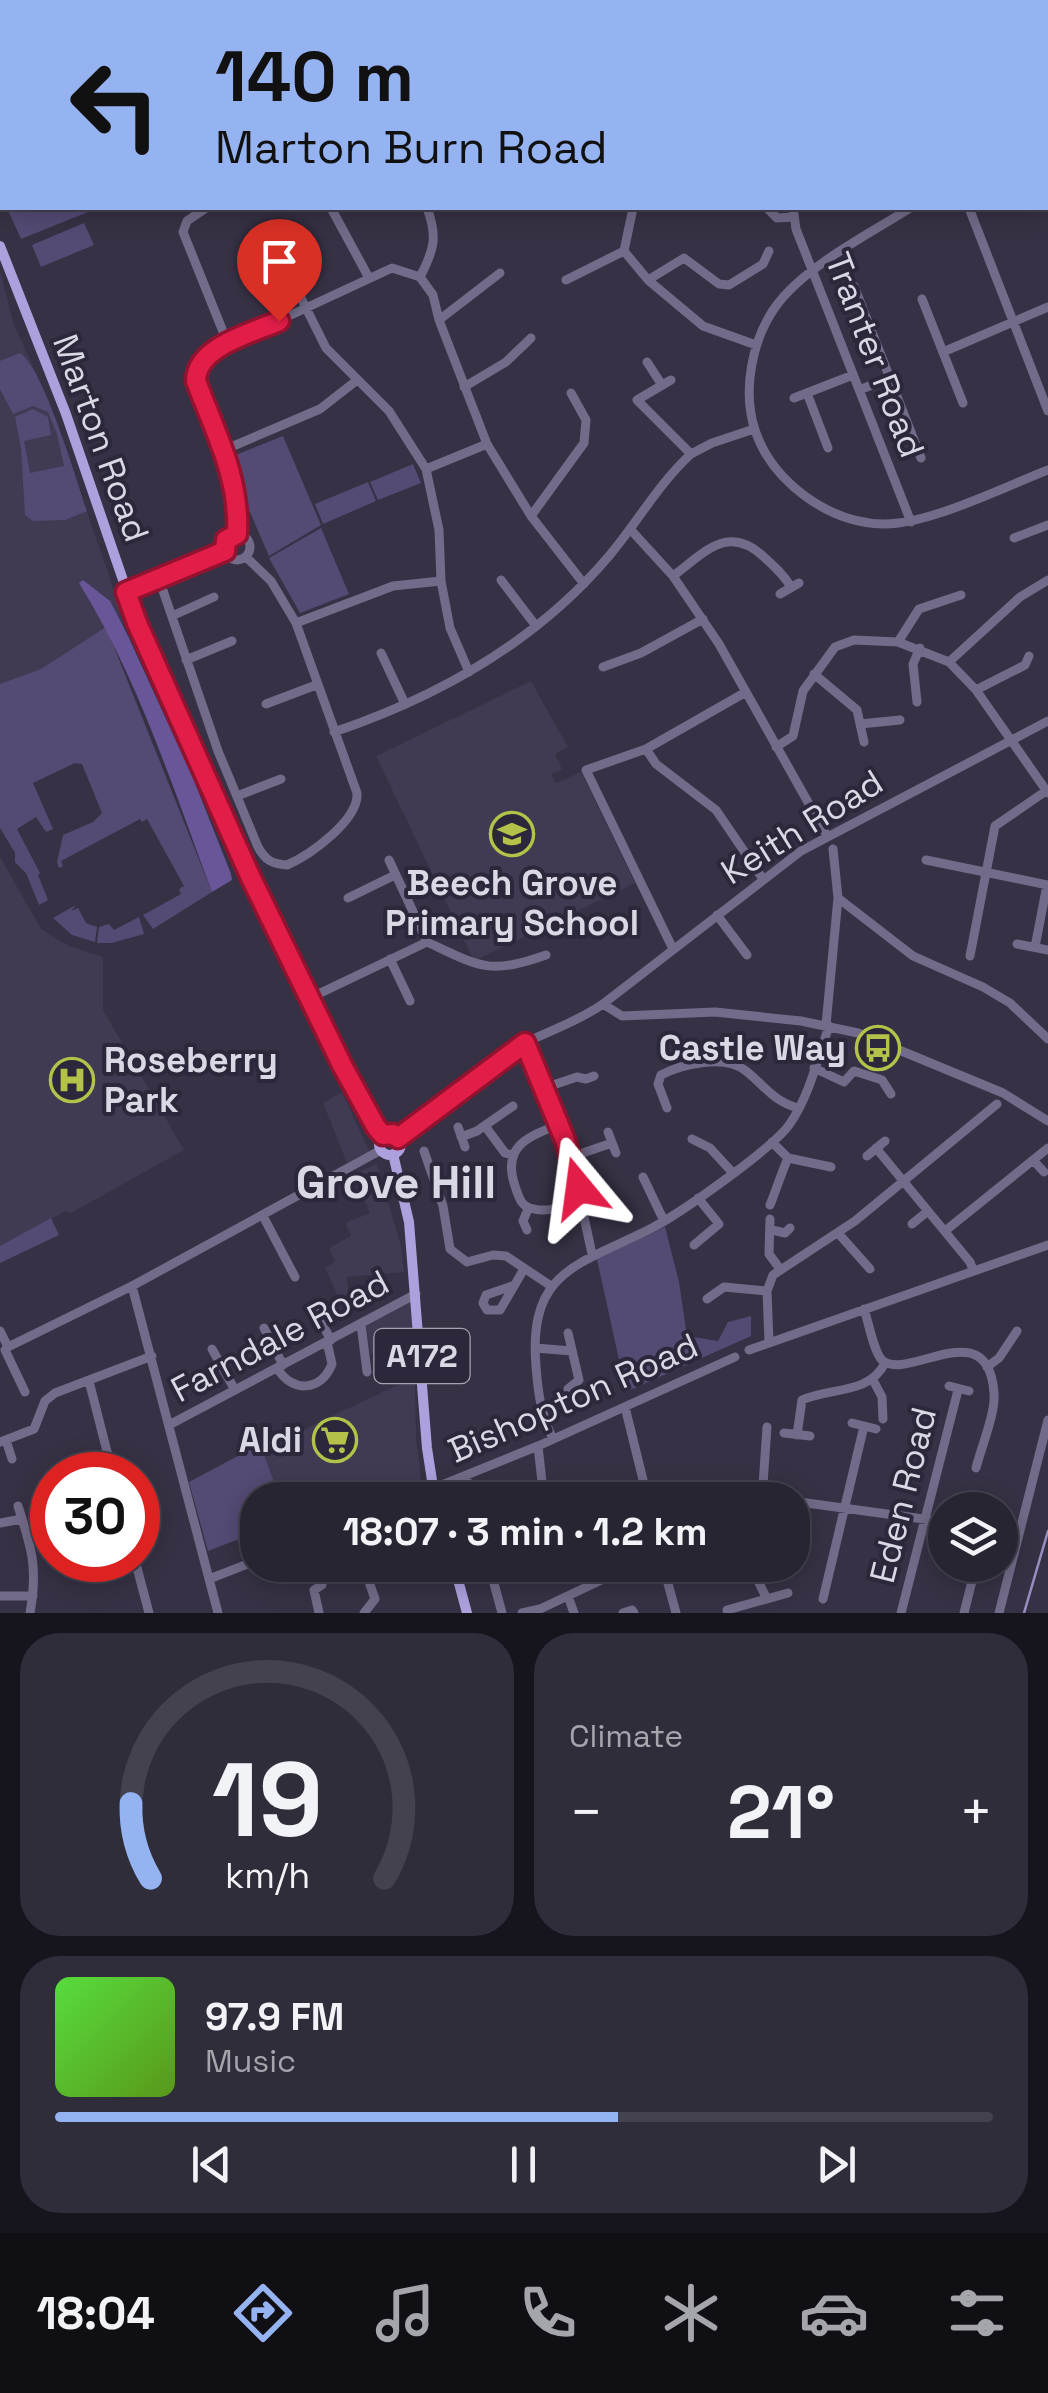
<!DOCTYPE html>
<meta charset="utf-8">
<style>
body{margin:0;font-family:"Space Grotesk",sans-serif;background:#302d3b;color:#f1f3f6;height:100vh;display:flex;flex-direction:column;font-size:38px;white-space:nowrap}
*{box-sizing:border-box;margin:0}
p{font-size:32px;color:#a5a5ac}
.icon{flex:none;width:55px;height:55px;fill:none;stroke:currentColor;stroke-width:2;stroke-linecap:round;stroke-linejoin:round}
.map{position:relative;height:1613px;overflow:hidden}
.side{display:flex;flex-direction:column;gap:20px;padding:20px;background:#16141c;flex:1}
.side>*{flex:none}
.guide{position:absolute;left:0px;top:0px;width:1050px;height:210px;box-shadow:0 5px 25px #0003,0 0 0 2px #44424e;background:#95b2f1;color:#111;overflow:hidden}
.buttons{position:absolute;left:928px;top:1492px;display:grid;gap:20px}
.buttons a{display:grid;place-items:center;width:90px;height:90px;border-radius:50%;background:#282533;box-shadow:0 5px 25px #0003,0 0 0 2px #44424e;font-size:50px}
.speed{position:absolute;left:30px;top:1452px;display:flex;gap:20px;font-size:50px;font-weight:700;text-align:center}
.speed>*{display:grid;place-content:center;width:130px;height:130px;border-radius:50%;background:#282533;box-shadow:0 5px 25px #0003,0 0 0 2px #44424e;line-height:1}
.speed .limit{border:15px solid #d22;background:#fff;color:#111}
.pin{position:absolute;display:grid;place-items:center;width:85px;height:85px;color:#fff;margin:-102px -42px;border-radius:50% 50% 50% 0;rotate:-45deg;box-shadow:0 0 10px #0007}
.pin .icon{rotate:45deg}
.me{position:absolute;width:110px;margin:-55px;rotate:344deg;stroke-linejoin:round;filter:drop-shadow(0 0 8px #0008)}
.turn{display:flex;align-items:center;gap:35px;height:210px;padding:0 50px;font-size:45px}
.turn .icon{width:130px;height:130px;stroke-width:2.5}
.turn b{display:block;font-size:70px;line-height:85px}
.big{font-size:75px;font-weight:700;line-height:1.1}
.side .widget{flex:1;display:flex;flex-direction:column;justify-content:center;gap:15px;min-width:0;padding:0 35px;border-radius:40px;background:#302d3b}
.side .dial{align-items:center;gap:0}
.dial svg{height:260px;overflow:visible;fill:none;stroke:#44424e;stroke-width:7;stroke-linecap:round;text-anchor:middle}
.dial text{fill:#f1f3f6;stroke:none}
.song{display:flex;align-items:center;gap:30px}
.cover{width:120px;height:120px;border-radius:15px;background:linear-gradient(135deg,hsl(110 70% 55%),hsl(90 70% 35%))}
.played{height:10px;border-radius:5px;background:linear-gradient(90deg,#95b2f1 60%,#44424e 60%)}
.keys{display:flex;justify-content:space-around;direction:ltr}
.heat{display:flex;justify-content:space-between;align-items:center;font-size:55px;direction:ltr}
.side .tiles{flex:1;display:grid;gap:20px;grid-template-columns:1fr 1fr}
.widget:last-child{grid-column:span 2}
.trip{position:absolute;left:240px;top:1482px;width:570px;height:100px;border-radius:40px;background:#282533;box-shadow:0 5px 25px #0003,0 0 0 2px #44424e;font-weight:700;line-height:100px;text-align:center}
.dock{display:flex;height:160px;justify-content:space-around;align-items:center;background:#100f14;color:#a5a5ac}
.dock .icon{width:70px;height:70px}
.dock .active{color:#95b2f1}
.dock b{font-size:45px;color:#f1f3f6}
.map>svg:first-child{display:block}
.built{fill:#403a53}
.green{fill:#554a74}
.forest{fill:#685698}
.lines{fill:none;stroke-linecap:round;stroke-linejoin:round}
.stream{stroke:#9a8cc0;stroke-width:2.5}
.minor{stroke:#726b89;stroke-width:9}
.major{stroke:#aea0dd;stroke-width:10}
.route-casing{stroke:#92132f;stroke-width:25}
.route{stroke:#e11d48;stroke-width:18}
.labels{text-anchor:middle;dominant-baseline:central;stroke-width:8;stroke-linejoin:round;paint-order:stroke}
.shield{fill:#2c273a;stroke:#a6a3b1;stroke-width:2.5}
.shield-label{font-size:32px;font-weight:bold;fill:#dad8e4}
.street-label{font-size:35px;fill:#dad8e4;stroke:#2c273a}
.poi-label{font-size:35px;font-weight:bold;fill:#dad8e4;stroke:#2c273a;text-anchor:end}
.district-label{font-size:45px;font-weight:bold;fill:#dad8e4;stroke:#2c273a}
</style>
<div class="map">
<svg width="1048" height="1613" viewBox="0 0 1048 1613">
<rect width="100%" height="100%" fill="#363144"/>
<path class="built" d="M0,271L13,322L49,402L111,581L125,630L0,704Z
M531,681L568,747L555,754L562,769L551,774L556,783L581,772L635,883L474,961L376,756Z
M0,857L41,929L69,946L103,957V1010L184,1150L71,1213L66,1211L0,1246Z
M342,1092L369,1151L347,1163L323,1103Z
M377,1164L401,1246L404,1272L347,1277L349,1298L341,1303L325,1268L335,1262L329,1248L351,1236L345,1223L370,1213L353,1174Z
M411,1302L413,1334L370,1354L366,1325Z
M415,1382L416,1438L422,1488L391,1500H281L262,1449L402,1383Z"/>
<path class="green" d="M372,0H683L373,2Z
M7,208H98L21,239Z
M84,223L94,245L41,267L32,245Z
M20,353C44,369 76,479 87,511L65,520L33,521L25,515L21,448L15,417L33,409L48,417L51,435L24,441L30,473L64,466L57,434L48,412L33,406L13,414L0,389V361Z
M283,436L321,525L269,556L249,510L233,456Z
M413,464L421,483L378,500L370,482Z
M368,482L376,501L323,524L315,504Z
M321,528L349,594L300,613L269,558Z
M106,627L212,892L153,929L143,915L181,894L179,889L184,886L147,819L142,822L140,819L61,861L63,866L59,868L57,862L63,835L93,822L102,813L82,764L75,763L33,783L53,829L46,832L36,817L17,829L40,873L38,875L48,900L39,905L26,873L15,862V853L0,828V684L41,669Z
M76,905L71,911L78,908L86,923L97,927L95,942L72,935L53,918Z
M139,917L144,934L112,943H97L99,927L109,924L114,930Z
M51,1218L59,1235L0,1263V1246Z
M665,1227L679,1282L687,1336L718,1341L728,1322L751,1316V1336L626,1392L597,1259Z
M260,1444L281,1500H258L257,1532L208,1551L189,1482Z"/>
<path class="forest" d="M83,580L110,601L128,636L193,778L231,874L232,880L212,892C173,788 138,678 79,583Z"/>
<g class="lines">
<path class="stream" d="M1024,1613L1048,1531"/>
<path class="minor" d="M931,0L932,2
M1004,0L1005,2
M24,2L26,0
M743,2L747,0
M993,2L998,0
M0,27L2,24
M1048,133V134
M206,208L187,221L183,232L228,344
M331,208L369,278
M767,208L777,218L793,217
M793,208L796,229L911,522
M910,208C868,235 805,266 776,306C752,339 742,391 755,430C772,482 829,523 883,524C928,525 1004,487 1048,470
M969,208L1048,411
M624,251L648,280L703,326L756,345
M624,251L633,208
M280,256L326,348L389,411L426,469L439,530L441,581L450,628L469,672
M420,277C434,250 438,237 427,208
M566,280L624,251
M648,280L684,258L719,284L729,285L763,264L769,251
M854,286L921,458
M922,299L963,403
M439,320L500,273
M943,352L1048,307
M647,362L662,385
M671,380L637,400L691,454
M464,387L506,362L531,338
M859,390L890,378
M807,393L828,448
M794,398L853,375
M224,450L320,409L356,381
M426,469L487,444
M531,516L584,443L586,420L571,393
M630,529L673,576L719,644L827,836
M237,534C241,479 215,432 196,381V371L209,353L392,268L420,277L433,295L439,320L487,444L531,516L584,584
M224 547a13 13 0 1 1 26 0a13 13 0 1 1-26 0Z
M1014,538L1048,525
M673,576C704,553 728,523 764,557C774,566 784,575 791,587
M159,579L218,751L258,847C265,860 272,864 287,865C310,855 359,820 357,793L296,623L271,581L246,557
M501,580L536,626
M126,591L225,551
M780,594L799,583
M172,616L214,597
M296,623L393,586L441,581
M898,642L919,609L961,595
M381,653L405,704
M186,660L232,641
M949,662L1020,597L1048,580
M603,667L641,653L703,619
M814,674L857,710L864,742
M976,690L1025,665L1029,656
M917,702L913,664L920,648
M266,704L316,685
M860,724L900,720
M334,732C438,697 537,641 609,556C637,523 659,483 691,454L712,443L754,429
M776,747L793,736L803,691L835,647L854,640L898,642L949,662L976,690L1048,793
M646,749L656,764L716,810L763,879
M237,796L281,779
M389,860L427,942
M926,860L1048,885
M348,898L395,875
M838,898L913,956L983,987L1010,1003L1048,1039
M717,915L747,955
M1017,944L1048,950
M1035,947L1047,885
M673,949L586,770L646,749L746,692
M970,956L995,826L1046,791
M390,959L410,1001
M310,998L427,942C480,967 489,975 546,955
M603,1004L622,1016L715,1012L801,1021L858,1033L1003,1093L1048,1121
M826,1025L838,898L833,849
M525,1043L571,1157L592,1254
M814,1068L844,1082L854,1071L882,1080L891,1094
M544,1088L577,1077L586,1079L594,1076
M667,1108L658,1084L661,1075C682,1064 725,1054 746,1071C765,1086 773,1101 798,1108
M559,1125C526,1136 502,1148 515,1186C519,1198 521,1207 534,1209C549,1213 567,1205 582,1202
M485,1126L505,1153L512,1155
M458,1127L465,1147
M608,1132L616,1153
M398,1137C437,1105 480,1066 525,1043C553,1029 575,1023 603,1004L801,851L1048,721
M461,1137L477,1131L513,1106
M692,1139L710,1148L732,1172
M876,1148L970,1262L973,1270
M424,1151L443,1206L450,1249L467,1262L493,1255L506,1256L551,1286
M867,1156L885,1141
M571,1157L612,1143
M788,1158L831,1167
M1033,1160L1044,1172
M643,1177L664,1221
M770,1205C775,1193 781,1174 788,1158L772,1142
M263,1216L295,1277
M770,1219L769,1254L780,1269
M912,1224L928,1211
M527,1230L523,1221L528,1209
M772,1230L785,1233L790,1228
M945,1231L1048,1148
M838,1233L870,1269
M694,1245L719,1224L698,1198
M132,1286L218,1613
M512,1286L486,1295L483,1303L487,1310H500L524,1269
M707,1299L724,1287L767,1291
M864,1309C868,1320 874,1353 882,1360C907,1383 988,1310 994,1393C996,1412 981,1448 976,1468
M315,1311L331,1340
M361,1324L367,1372
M264,1328L283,1365
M0,1331L8,1347
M568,1333L579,1380L568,1389
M769,1342L767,1291L773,1275L855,1221L997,1104
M535,1348L572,1351
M212,1349L235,1390
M749,1350L1048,1245
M987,1367L999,1358L1017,1331
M277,1368C292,1393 321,1392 332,1364L327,1342
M873,1380L882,1397L883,1419
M89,1381L113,1475
M949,1386L969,1391
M25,1392L5,1350L8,1347L132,1286L381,1150
M625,1407L648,1500
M852,1423L876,1429
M169,1425L416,1294
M784,1433L810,1436
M797,1435L802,1400C830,1387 869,1395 885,1363
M553,1439C541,1415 538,1393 536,1366C528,1270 579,1265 650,1229C678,1215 772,1149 789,1125C809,1097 818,1058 829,1026
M6,1440L12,1459
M0,1442L34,1429L45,1401L55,1393L152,1356
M538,1446L544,1500
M466,1476L472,1500
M432,1489L538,1446L735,1357
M762,1499L767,1427
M761,1500H783
M792,1501L945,1522
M18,1506C32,1549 38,1568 30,1613
M0,1523L22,1519
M1000,1529L1020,1531
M135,1560L149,1613
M363,1565L375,1599L364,1613
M489,1565L502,1613
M663,1565L676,1613
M750,1565L767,1599
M209,1579L258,1560
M0,1596H33
M568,1596L574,1613
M823,1599L864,1426
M727,1610L788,1593
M319,1613L314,1590L322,1585
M522,1613L540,1609L633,1565
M623,1613L632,1610L634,1613
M901,1613L958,1390
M964,1613L976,1565
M999,1613L1048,1420"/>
<path class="major" d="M0,246L66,414L146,647L251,878L343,1067L371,1120L383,1135
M379 1144a11 11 0 1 1 22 0a11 11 0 1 1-22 0Z
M393,1154L409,1222L427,1448L435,1500
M454,1565L467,1613"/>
</g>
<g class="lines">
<defs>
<path id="route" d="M279,321C253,333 196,346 196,381C215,432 240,478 237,534L226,540L225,551L126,592L137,623L251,878L343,1067L376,1127L383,1135L393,1134L398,1138L525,1043L565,1140L579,1188"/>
</defs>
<use href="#route" class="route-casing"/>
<use href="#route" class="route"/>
</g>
<defs>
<symbol id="school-ring" viewBox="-11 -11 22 22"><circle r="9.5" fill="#2c273a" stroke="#b5c249" stroke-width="1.5"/><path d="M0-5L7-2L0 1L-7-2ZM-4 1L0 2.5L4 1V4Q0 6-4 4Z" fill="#b5c249"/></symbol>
<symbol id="bus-ring" viewBox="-11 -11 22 22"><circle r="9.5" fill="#2c273a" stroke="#b5c249" stroke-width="1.5"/><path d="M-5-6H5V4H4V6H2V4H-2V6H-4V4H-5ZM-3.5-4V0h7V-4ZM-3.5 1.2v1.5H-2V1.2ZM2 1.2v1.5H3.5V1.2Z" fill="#b5c249"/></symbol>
<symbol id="hospital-ring" viewBox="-11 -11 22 22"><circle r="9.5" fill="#2c273a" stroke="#b5c249" stroke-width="1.5"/><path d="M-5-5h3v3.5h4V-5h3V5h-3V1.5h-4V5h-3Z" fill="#b5c249"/></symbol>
<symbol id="supermarket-ring" viewBox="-11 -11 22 22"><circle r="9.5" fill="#2c273a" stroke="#b5c249" stroke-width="1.5"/><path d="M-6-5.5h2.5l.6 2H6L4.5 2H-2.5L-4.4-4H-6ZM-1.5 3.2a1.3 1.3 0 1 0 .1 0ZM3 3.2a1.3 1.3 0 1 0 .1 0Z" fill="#b5c249"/></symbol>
</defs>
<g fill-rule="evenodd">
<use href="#school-ring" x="487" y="809" width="50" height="50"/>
<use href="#bus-ring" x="853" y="1023" width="50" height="50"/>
<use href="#hospital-ring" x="47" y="1055" width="50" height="50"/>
<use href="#supermarket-ring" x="310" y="1415" width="50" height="50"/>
</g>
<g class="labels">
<rect class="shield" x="374.5" y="1329" width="95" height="54" rx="8"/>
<g class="shield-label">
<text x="422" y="1356">A172</text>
</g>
<g class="street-label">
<text transform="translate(875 355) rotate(69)">Tranter Road</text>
<text transform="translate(101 438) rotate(70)">Marton Road</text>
<text transform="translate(802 827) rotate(-32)">Keith Road</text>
<text transform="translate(280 1336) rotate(-28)">Farndale Road</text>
<text transform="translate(573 1398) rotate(-24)">Bishopton Road</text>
<text transform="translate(903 1495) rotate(-76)">Eden Road</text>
</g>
<g class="poi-label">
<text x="512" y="883" text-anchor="middle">Beech Grove<tspan x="512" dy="40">Primary School</tspan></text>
<text x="846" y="1048">Castle Way</text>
<text x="104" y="1060" text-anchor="start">Roseberry<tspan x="104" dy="40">Park</tspan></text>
<text x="302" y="1440">Aldi</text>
</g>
<g class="district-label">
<text x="396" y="1182">Grove Hill</text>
</g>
</g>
</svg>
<div class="buttons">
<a><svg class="icon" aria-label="layers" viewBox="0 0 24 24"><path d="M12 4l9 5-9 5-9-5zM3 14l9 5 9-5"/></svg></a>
</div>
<div class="speed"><div class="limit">30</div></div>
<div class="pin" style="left:279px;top:321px;background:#d93025"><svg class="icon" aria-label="arrive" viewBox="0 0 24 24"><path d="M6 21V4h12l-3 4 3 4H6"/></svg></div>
<svg class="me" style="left:579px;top:1188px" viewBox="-20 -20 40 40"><path d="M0-17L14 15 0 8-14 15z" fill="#e11d48" stroke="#fff" stroke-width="4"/></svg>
<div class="trip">18:07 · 3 min · 1.2 km</div>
<div class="guide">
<div class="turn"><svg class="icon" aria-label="left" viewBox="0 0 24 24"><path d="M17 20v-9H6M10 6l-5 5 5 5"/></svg><div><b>140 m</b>Marton Burn Road</div></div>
</div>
</div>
<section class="side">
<div class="tiles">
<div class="widget dial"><svg viewBox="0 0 100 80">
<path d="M14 69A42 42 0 1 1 86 69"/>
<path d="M14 69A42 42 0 0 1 8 46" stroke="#95b2f1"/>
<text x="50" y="56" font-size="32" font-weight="700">19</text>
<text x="50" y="72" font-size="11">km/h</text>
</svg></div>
<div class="widget"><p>Climate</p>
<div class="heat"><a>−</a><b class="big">21°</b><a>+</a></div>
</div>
<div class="widget">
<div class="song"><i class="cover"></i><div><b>97.9 FM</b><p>Music</p></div></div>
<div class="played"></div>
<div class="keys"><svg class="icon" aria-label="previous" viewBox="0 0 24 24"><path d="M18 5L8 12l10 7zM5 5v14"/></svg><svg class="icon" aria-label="pause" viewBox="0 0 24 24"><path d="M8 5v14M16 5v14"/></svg><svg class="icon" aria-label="next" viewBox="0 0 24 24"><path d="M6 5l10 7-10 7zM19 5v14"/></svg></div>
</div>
</div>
</section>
<nav class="dock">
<b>18:04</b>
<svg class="icon active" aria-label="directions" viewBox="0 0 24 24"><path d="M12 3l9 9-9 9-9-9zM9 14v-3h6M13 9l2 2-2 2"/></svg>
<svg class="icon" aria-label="music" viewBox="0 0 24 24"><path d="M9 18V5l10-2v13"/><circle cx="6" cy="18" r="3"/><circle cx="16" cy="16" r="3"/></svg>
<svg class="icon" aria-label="phone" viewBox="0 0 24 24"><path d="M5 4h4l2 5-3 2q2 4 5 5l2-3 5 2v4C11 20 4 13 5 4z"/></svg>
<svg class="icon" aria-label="climate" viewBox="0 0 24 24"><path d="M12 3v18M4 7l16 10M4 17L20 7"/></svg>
<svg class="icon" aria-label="car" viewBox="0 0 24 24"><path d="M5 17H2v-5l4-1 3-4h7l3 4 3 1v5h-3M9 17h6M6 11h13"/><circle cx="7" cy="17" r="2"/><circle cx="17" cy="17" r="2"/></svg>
<svg class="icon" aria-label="filters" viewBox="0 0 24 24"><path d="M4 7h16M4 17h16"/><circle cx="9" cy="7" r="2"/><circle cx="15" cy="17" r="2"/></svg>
</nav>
